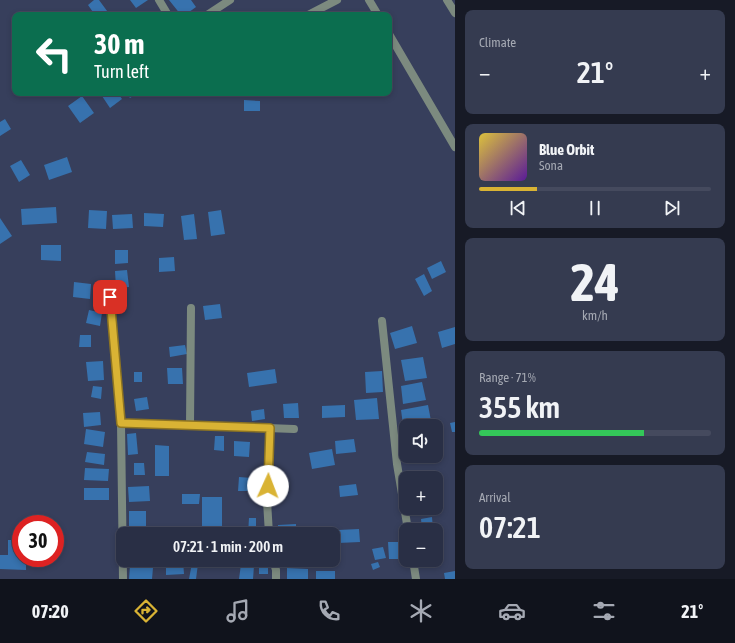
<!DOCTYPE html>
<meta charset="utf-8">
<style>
body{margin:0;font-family:"Asap Condensed",sans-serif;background:#353b50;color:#f1f3f6;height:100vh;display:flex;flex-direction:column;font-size:15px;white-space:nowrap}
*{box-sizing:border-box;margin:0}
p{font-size:13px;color:#a5a9b3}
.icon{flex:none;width:22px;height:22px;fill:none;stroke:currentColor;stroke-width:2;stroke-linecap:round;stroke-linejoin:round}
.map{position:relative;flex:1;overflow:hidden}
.sheet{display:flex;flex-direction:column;gap:10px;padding:10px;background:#171a26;width:280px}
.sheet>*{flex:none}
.hud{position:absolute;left:12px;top:12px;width:380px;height:84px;border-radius:8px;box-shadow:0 2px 6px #0003,0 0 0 1px #454a5e;background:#0b6e4f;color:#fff;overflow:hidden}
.buttons{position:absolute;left:399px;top:419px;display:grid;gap:8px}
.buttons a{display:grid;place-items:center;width:44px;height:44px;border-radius:8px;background:#292f45;box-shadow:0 2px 6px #0003,0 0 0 1px #454a5e;font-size:20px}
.speed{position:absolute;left:12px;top:515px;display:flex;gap:8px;font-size:20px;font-weight:700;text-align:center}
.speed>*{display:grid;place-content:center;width:52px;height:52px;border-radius:50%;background:#292f45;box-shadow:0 2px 6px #0003,0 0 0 1px #454a5e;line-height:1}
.speed .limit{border:6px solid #d22;background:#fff;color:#111}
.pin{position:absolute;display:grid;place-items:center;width:34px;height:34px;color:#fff;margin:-17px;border-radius:8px;box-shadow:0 2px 6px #0006}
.me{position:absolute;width:44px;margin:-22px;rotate:2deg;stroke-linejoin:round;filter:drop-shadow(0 0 3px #0008)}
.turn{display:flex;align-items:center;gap:14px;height:84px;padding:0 16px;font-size:18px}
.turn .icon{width:52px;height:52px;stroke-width:2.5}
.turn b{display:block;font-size:28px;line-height:34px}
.big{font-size:30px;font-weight:600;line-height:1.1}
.sheet .card{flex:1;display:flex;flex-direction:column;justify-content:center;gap:6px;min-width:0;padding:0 14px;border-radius:8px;background:#353b50}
.sheet .dial{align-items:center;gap:0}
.dial b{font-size:52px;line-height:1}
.song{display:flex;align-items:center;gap:12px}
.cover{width:48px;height:48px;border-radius:6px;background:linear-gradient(135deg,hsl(50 70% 55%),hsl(270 70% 35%))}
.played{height:4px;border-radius:2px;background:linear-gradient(90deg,#d9b334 25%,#454a5e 25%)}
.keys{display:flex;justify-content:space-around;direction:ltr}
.heat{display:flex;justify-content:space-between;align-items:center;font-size:22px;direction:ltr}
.charge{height:6px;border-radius:3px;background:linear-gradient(90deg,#34c759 71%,#454a5e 0)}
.trip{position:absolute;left:116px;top:527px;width:224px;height:40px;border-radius:8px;background:#292f45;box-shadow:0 2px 6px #0003,0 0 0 1px #454a5e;font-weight:600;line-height:40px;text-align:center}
.menu{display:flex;height:64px;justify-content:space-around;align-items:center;background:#10131c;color:#a5a9b3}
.menu .icon{width:28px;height:28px}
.menu .current{color:#d9b334}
.menu b{font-size:18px;color:#f1f3f6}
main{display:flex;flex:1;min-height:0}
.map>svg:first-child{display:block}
.building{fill:#3772ae}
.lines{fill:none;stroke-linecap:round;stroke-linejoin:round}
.street{stroke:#7c8a7f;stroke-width:8}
.route-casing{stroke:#8d7422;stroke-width:10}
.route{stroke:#d9b334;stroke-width:7}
</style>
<main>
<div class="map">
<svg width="455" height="579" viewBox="0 0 455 579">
<rect width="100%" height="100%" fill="#373f5c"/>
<path class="building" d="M94,0H99L110,15H95L88,5Z
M130,0H148L136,8Z
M169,0H191L196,7L185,15H181Z
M100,93H118L122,99L110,108Z
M126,93H138L130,98Z
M82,96L94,113L80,123L68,106Z
M244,100L260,101V111H244Z
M5,119L11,129L0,136V122Z
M67,157L72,172L49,180L44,165Z
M21,160L30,175L19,182L10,166Z
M56,207L57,223L22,225L21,209Z
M89,210L107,211L106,229L88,228Z
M221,210L225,234L211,236L208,212Z
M144,213L164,214L163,227L144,226Z
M132,214L133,228L113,229L112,215Z
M194,214L197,239L184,240L181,216Z
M0,218L12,236L0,244Z
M41,245H61V261L41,260Z
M115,250H128V263L115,264Z
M174,257L175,271L159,272V258Z
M441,261L446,272L432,279L427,268Z
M127,270L129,287L116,288L115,271Z
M424,274L432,291L424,296L415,279Z
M74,282L91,284L90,299L73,297Z
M220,304L222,318L205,320L203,306Z
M89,310L102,313L100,326L86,323Z
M412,326L417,343L395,349L390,333Z
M455,327V344L442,348L438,332Z
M80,335H91V347H79Z
M185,345L187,354L170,357L169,347Z
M423,357L427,378L405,381L401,360Z
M103,361L104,380L88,381L86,362Z
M167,368H182L183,384H168Z
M275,369L277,383L249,387L247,373Z
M382,371L383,392L366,393L365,372Z
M134,372H142V382H134Z
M422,382L426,400L403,404L401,386Z
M93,386L102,387L101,399L91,397Z
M147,397L149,409L136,411L134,399Z
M377,398L379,419L356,420L354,400Z
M298,403L299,418H284L283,404Z
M345,405V417L322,418V406Z
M428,405L432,426H406V432H404L401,410Z
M264,409L265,419L252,421L251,411Z
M100,412L101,425L84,427L83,413Z
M455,422V432H452L450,423Z
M86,429L105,432L103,447L84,444Z
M136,433L138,454L128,455L127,434Z
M215,436H224V451L214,450Z
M354,439L356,452L336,454L335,441Z
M234,441L250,442L249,457L234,456Z
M155,445L169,446V476H155Z
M332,449L335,465L312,469L309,453Z
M87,452L105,454L104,465L85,462Z
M407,456H426V457L407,460Z
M134,463H144L145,475H134Z
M85,468L109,469L108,481L84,480Z
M239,477L252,478V491H238Z
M356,484L358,495L340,497L339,486Z
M149,486L150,501L129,502L128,487Z
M84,488H109V500H84Z
M182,494H200L199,504H182Z
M202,497H222V534H202Z
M129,511H146V526L129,527Z
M432,517L433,530H422L421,519Z
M249,518H256V534H248Z
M296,524V534H278V525Z
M326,528L327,534H312V530Z
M359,529L360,542L338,543V530Z
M8,540H21V558H26V570L0,569V555H8Z
M388,542H399L400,559H389Z
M383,547L386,558L375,560L372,549Z
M166,560H183L184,574L166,575Z
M378,562L380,567L373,570L371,564Z
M192,563L198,564L196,579H189Z
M241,564L254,566L253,579H239Z
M130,565L153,568L152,579H129Z
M259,567H268V574H259Z
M287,568L308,569V579H287Z
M316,571H335V579H316Z
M455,571V579H445L444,573Z"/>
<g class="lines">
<path class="street" d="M159,0L168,15
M369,0L378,15
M447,0L455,13
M207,15L230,0
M308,15L337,0
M389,34L455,147
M110,297L121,423L123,579
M382,321L397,464L408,530
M121,423L294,429
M190,425L191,308
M269,534L267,501L270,428
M273,560L276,570V579
M413,560L416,579"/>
</g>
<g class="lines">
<defs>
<path id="route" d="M110,297L121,423L270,428L268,486"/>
</defs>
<use href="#route" class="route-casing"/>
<use href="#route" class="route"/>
</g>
</svg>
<div class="buttons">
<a><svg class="icon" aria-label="sound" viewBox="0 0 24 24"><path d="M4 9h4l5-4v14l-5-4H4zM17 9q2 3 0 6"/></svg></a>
<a>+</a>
<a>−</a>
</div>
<div class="speed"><div class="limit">30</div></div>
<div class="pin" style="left:110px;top:297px;background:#d93025"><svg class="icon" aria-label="arrive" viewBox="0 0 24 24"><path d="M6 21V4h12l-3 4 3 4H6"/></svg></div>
<svg class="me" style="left:268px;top:486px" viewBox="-20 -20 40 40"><circle r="19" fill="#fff"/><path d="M0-13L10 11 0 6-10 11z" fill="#d9b334"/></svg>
<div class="trip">07:21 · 1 min · 200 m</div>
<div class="hud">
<div class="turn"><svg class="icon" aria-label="left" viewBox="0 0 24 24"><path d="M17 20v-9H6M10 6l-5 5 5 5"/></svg><div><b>30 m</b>Turn left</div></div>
</div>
</div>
<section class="sheet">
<div class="card"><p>Climate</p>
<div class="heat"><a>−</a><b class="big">21°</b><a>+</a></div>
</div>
<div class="card">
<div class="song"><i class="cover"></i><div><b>Blue Orbit</b><p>Sona</p></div></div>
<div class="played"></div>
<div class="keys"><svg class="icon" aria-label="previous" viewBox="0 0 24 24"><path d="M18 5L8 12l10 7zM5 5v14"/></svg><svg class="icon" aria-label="pause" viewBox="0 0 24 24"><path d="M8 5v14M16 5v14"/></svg><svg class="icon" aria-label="next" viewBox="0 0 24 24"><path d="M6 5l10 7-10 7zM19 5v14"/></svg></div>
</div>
<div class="card dial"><b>24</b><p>km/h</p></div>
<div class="card"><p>Range · 71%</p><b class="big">355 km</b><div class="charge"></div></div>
<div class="card"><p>Arrival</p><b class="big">07:21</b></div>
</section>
</main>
<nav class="menu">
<b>07:20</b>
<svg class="icon current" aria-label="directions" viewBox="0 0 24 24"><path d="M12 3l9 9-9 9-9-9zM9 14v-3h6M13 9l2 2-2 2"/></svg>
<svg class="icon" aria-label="music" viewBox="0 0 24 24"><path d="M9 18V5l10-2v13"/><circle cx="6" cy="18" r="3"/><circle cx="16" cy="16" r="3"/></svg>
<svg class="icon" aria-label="phone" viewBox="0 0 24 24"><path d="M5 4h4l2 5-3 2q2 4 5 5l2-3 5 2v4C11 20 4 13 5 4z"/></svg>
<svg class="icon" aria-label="climate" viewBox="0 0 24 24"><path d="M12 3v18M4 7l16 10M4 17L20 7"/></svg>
<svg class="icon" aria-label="car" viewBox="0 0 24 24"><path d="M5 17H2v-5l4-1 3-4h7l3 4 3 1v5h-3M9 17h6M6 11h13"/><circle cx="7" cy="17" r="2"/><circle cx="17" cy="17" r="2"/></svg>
<svg class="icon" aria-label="filters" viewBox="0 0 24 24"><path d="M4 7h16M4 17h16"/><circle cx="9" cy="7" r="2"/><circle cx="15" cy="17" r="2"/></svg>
<b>21°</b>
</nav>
